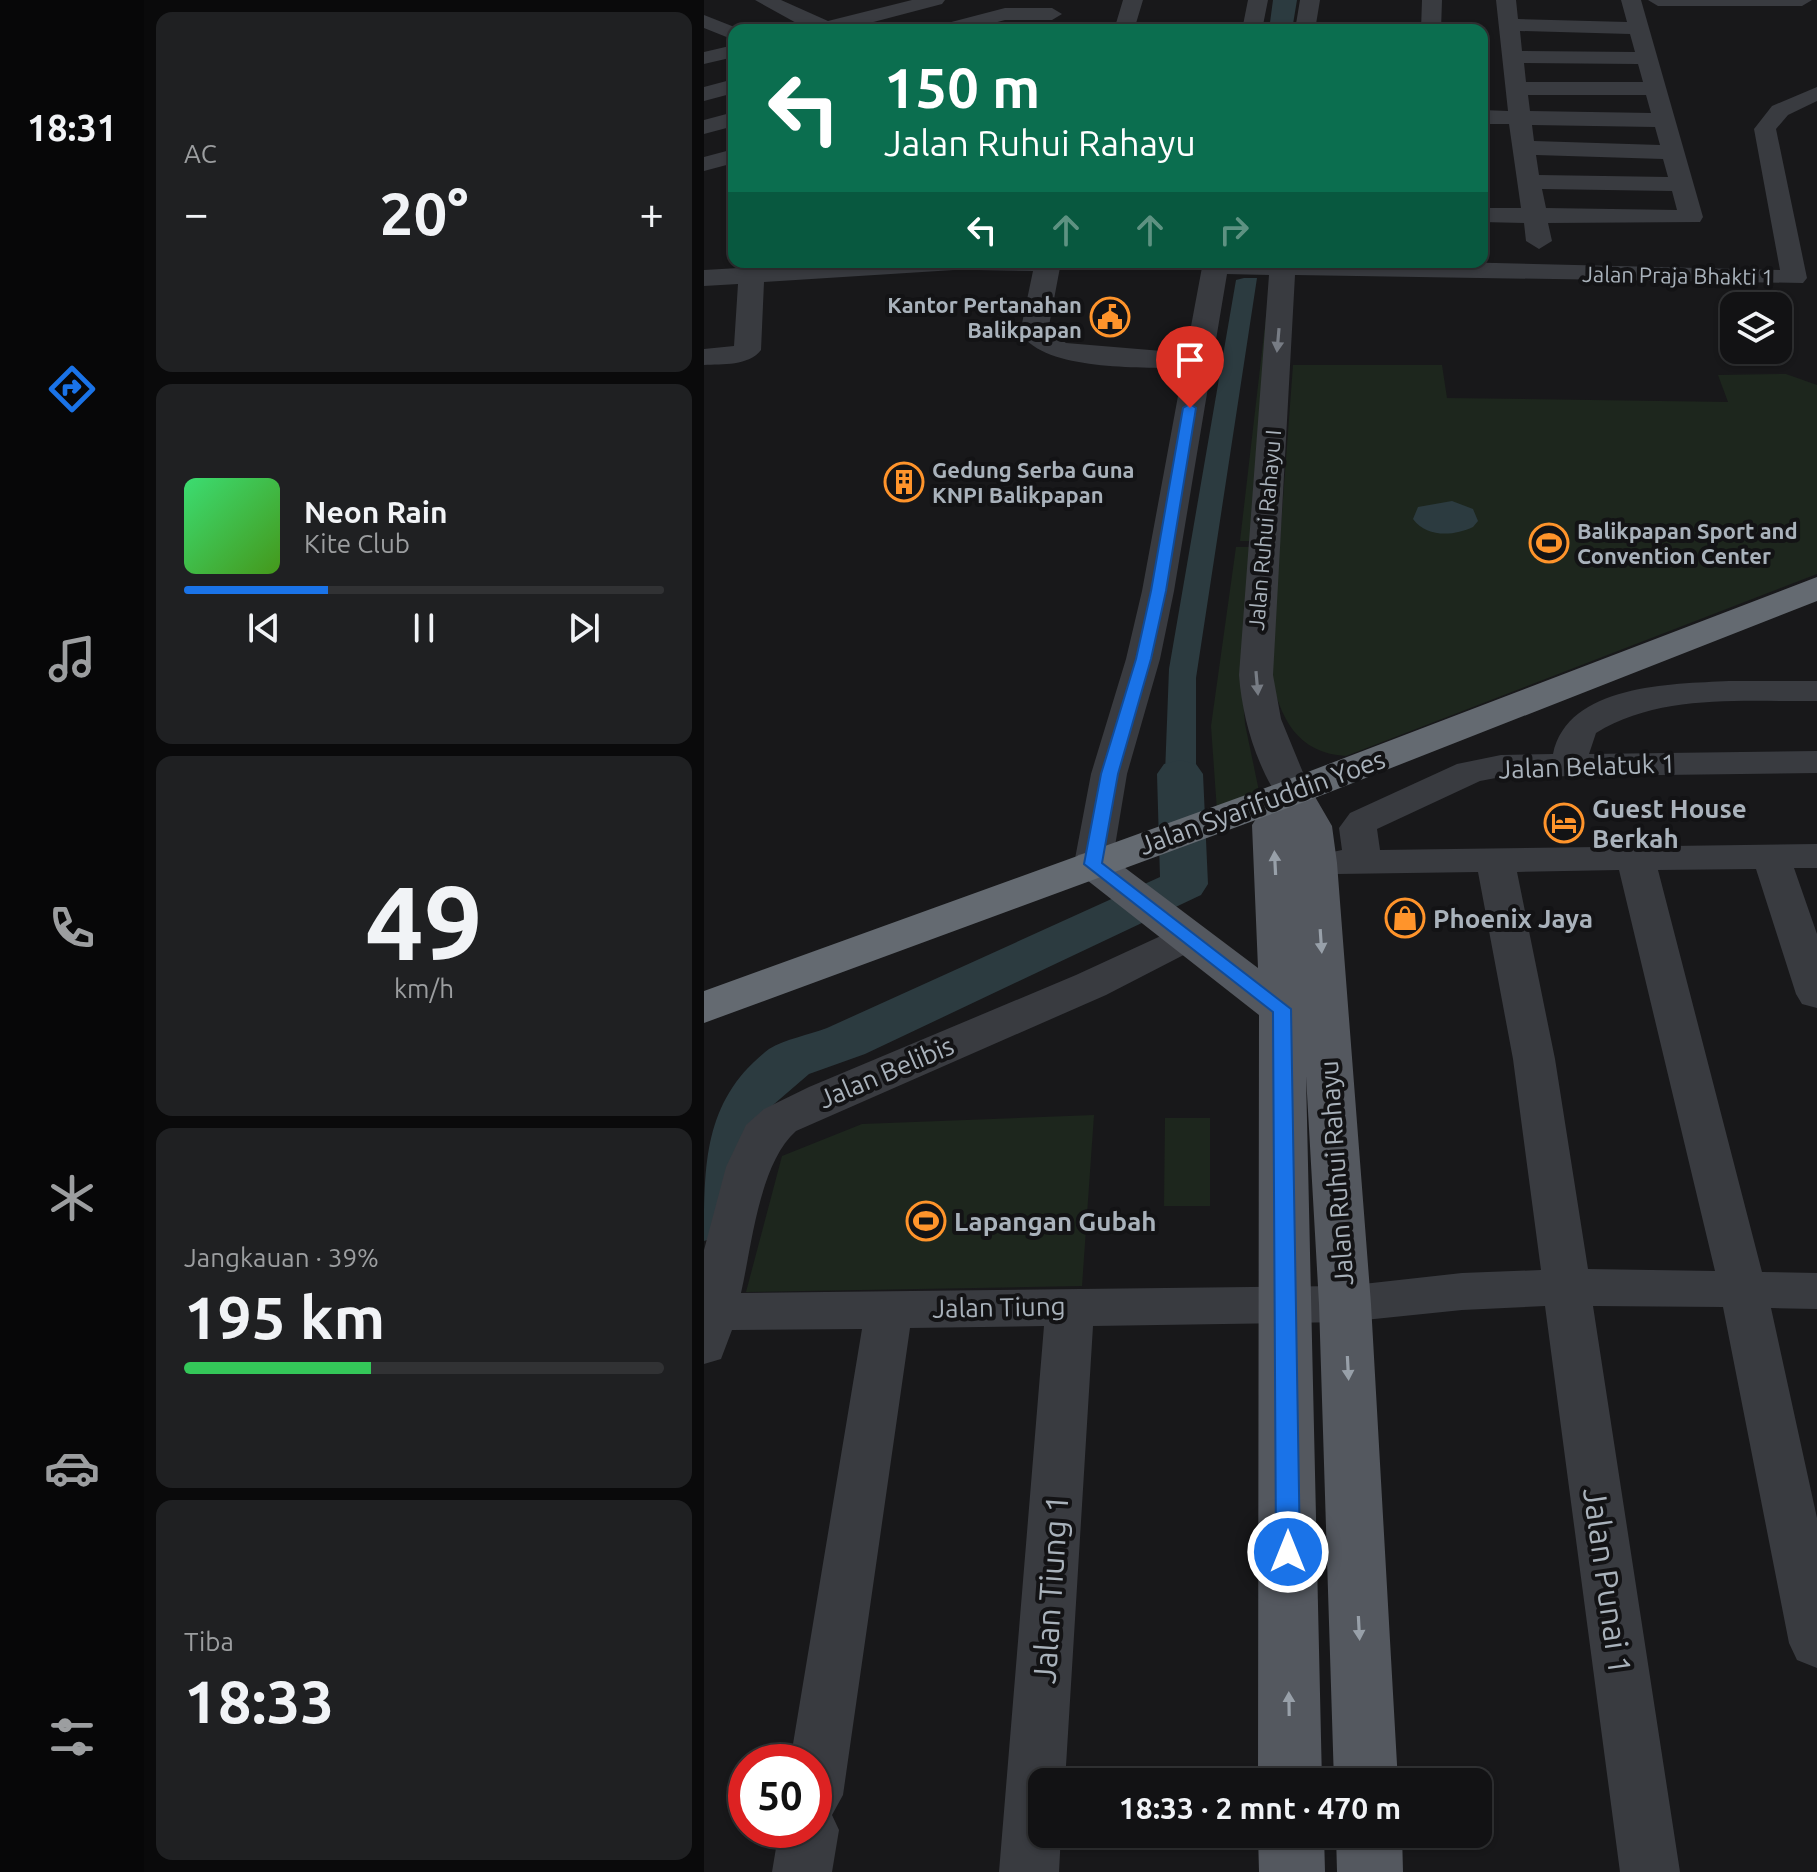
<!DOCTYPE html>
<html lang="id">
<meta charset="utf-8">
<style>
body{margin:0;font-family:Ubuntu,sans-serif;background:#1f2022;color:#f1f3f6;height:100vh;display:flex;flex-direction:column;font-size:30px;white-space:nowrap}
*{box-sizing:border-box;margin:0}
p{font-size:26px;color:#9c9ea0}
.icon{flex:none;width:44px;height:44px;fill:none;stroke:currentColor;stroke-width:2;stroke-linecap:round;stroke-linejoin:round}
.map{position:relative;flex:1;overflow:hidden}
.panel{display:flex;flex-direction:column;gap:12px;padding:12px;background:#0a0a0b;width:560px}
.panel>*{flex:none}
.guide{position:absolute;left:24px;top:24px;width:760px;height:244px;border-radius:16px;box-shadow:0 2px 6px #0004,0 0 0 2px #313234;background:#0b6e4f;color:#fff;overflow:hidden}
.tools{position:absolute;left:1016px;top:292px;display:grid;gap:16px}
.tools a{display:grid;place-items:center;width:72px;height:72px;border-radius:16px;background:#121214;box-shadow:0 2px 6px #0004,0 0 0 2px #313234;font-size:40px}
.speed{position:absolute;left:24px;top:1744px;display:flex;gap:16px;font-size:40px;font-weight:700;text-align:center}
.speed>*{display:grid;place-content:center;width:104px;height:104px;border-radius:50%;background:#121214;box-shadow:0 2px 6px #0004,0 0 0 2px #313234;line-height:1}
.speed .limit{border:12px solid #d22;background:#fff;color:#111}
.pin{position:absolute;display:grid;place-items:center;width:68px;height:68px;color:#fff;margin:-82px -34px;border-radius:50% 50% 50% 0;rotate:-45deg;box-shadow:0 0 8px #0007}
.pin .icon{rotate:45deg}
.me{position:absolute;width:88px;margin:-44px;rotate:0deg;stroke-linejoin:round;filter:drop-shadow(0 0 6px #0008)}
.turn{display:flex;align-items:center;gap:28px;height:168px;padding:0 24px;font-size:36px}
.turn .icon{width:104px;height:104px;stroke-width:2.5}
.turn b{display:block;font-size:56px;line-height:68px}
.lanes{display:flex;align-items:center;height:76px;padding:0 24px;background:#0003;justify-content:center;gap:40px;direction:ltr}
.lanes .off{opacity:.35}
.big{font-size:60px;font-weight:600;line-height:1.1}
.panel .tile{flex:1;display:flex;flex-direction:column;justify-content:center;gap:12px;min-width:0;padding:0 28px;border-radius:16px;background:#1f2022}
.panel .dial{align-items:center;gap:0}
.dial b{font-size:104px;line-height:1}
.song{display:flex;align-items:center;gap:24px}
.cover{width:96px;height:96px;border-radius:12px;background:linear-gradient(135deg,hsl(140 70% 55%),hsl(100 70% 35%))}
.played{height:8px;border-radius:4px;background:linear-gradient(90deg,#1a73e8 30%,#313234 30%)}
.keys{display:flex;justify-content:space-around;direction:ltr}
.heat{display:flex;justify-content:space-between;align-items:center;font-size:44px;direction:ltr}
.charge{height:12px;border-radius:6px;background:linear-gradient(90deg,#34c759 39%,#313234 0)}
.trip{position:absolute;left:324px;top:1768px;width:464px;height:80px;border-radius:16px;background:#121214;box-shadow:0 2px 6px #0004,0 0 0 2px #313234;font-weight:600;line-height:80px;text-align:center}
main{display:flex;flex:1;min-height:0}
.dock{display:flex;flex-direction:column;width:144px;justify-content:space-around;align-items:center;background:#070708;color:#9c9ea0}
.dock .icon{width:56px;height:56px}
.dock .on{color:#1a73e8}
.dock b{font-size:36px;color:#f1f3f6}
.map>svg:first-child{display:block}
.green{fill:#1d261d}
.water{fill:#2c3b40}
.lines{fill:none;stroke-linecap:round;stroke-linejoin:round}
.river{fill:#2c3b40;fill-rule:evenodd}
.minor{fill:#393b40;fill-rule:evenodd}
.major{fill:#54585f;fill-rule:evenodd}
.highway{fill:#646a71;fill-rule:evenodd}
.oneway{fill:#777c84}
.oneway2{fill:#98a0a9}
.route{fill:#1a73e8;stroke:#114b97;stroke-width:2}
.labels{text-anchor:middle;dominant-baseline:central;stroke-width:8;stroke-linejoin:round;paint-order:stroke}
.far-street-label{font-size:22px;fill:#a9b2bb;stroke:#131315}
.far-poi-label{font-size:22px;font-weight:bold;fill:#a9b2bb;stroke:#131315;text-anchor:start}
.street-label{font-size:26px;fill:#a9b2bb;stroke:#131315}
.poi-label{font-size:26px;font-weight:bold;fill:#a9b2bb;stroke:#131315;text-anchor:start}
.near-street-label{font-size:32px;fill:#a9b2bb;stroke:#131315}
</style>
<main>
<nav class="dock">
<b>18:31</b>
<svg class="icon on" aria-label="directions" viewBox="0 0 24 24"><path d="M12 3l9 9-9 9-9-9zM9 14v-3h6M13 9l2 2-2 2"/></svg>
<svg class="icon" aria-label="music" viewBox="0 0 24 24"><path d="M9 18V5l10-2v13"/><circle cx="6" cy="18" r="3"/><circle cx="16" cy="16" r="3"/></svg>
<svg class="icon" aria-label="phone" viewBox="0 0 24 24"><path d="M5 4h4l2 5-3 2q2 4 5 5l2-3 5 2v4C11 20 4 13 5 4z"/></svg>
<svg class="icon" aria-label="climate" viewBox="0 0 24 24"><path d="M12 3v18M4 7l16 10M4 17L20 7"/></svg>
<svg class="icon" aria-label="car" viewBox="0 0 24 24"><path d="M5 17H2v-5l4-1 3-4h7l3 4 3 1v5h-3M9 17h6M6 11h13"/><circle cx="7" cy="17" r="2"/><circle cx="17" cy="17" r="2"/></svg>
<svg class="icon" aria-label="filters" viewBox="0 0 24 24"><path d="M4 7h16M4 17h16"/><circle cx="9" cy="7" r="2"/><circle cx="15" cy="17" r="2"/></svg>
</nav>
<section class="panel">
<div class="tile"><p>AC</p>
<div class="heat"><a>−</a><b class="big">20°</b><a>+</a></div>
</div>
<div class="tile">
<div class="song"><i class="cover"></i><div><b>Neon Rain</b><p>Kite Club</p></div></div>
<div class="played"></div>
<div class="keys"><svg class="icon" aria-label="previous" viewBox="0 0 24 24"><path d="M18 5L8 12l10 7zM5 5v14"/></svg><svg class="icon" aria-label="pause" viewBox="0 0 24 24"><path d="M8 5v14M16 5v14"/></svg><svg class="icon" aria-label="next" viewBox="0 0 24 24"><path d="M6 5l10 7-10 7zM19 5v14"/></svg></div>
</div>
<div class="tile dial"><b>49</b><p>km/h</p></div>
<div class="tile"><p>Jangkauan · 39%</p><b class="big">195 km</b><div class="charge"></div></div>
<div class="tile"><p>Tiba</p><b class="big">18:33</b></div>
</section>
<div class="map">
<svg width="1113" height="1872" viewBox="0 0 1113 1872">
<rect width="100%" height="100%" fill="#18181a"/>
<path class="green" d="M566,282L555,541H536Z
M589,365H738L743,398L1024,402L1014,375L1082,374L1113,385V574L642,756C592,753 577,718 566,674Z
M532,547H554L538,688L541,724L555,791L513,811L507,726Z
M390,1115L378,1286L42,1292L78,1156L158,1124Z
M461,1118H506V1206H460Z"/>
<path class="water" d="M569,0H593L588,30H565Z
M540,278H553L492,678V775L461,774L465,669L532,280Z
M748,501L769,509L774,521L769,527C750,536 723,538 709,519L714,507Z"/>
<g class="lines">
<path class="river" d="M476,760L492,764L499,774L504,884L497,895L161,1054L105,1074L69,1105L20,1235L0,1241C0,1162 0,1099 65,1049C81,1039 105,1035 123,1028L456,877L453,774L460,764Z"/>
<path class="minor" d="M51,0H77L124,21L208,0H241L238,4L139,30H105Z
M419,0H439L430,30H410Z
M544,0H564L558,30H538Z
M596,0H616L611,30H591Z
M718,0H738L737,30H717Z
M792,0H812L814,19L923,22L917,0H937L999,217L996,222L844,223L848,241L835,249L822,241L820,223L778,222V208H817L805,124H778V110L804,111ZM816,31L926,34L931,52L818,51ZM820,63L934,64L939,82H822ZM824,95H942L947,113L826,111ZM828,125L951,127L956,145L830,141ZM832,155L959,159L964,177L835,175ZM838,189L968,191L973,210L842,208Z
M944,0H1108L1098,6H954Z
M301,8H348L358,14L348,20H301L263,30H229L232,26Z
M0,15L38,30H30V40L0,28Z
M30,45V57L0,64V52Z
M30,79V93L0,101V87Z
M1113,87V101L1084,115L1072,129L1103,278L1099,283L591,275L569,675L577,719L607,792L602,800L589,803L576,800C552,765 538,717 535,675L565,275L523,274L470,591L456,659L423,774L408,864L403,872L389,876L375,872L370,864L387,774L422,659L438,591L479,369C435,366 343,372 316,333L329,271L273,270L262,264L250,270L60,282L57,350C45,366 18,364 0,365V349L30,346L34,284L0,286V270L35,268V262H61V266L130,262H357L344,331L362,343L482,353L499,262H750L1076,270L1050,129L1068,106Z
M30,112V126L0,134V120Z
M30,149V163L0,171V157Z
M1025,681H1113V701C1040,702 957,693 892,733L885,754L1113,751V773L797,777L776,781L673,829L676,850L1113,844V868H1090L1113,934V1008L1098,1004L1092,994L1052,869L954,870L1058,1272L1113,1273V1309L1067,1308L1113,1518V1668L1093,1660L1085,1643L1019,1307L889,1306L976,1872H916L841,1306L758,1310L641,1322L389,1326L361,1782H338V1834H357L355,1872H295L340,1326L206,1328L139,1795L128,1815L135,1830L128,1872H68L75,1830H110V1762H86L158,1329L28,1330L17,1359L0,1364V1250L22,1167L42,1125L60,1109L105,1087L372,975L485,923L499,927L505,936L499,945L402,995L92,1131C55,1164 48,1245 37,1293L641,1286L758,1273L837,1270L809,1059L774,872L633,874L619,870L614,862L619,854L638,850L635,828L646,813L753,764L797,755L849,754C864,684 967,684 1025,681ZM915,870L1011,1271L884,1269L851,1059L813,872Z"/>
<path class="major" d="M589,780L603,783L628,826L633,863L667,1304L694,1782H630L615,1304L602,1076L618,1782H554L555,1015L374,873L368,864L374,855L389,851L404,855L554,968L548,825L575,783Z
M554,1834H620L621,1872H555Z
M632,1834H698L699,1872H633Z"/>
<path class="highway" d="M1113,577V601L603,801L0,1023V991L575,783Z"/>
</g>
<defs><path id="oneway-solid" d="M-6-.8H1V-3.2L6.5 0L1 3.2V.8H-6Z" transform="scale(2)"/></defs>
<g class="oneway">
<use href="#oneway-solid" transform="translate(574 340) rotate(95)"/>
<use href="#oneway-solid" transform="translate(553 683) rotate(85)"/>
</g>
<g class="oneway2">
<use href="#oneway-solid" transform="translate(571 863) rotate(-93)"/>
<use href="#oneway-solid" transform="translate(617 941) rotate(86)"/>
<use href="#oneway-solid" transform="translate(644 1368) rotate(87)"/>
<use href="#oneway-solid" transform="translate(655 1628) rotate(87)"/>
<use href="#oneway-solid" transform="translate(585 1704) rotate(-91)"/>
</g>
<path class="route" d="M486,404L492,408L462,591L447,659L414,774L398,863L587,1009L596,1552L593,1559L584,1562L575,1559L572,1552L569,1012L380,864L397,774L432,659L447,591L479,408Z"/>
<defs>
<symbol id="civic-ring" viewBox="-11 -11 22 22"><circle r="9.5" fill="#131315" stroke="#ff942b" stroke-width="1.5"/><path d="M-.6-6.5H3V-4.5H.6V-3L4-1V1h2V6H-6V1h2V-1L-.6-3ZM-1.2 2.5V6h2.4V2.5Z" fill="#ff942b"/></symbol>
<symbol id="building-ring" viewBox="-11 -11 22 22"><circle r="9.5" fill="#131315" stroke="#ff942b" stroke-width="1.5"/><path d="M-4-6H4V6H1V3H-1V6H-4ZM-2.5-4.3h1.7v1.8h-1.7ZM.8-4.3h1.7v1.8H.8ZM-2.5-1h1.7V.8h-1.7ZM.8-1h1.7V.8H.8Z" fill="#ff942b"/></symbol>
<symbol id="stadium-ring" viewBox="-11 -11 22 22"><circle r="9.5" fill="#131315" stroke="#ff942b" stroke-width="1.5"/><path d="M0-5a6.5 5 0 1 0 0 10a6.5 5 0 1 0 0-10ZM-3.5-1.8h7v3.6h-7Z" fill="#ff942b"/></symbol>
<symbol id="hotel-ring" viewBox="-11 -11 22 22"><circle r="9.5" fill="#131315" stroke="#ff942b" stroke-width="1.5"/><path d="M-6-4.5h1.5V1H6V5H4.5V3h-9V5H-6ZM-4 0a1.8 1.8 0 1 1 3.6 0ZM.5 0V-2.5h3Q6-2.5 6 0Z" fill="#ff942b"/></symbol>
<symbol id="shop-ring" viewBox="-11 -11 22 22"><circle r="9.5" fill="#131315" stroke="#ff942b" stroke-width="1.5"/><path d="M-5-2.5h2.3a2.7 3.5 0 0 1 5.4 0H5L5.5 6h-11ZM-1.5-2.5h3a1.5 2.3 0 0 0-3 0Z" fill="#ff942b"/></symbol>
</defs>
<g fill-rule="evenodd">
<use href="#civic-ring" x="384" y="295" width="44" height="44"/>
<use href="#building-ring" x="178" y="460" width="44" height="44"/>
<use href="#stadium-ring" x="823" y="521" width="44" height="44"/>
<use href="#hotel-ring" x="838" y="801" width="44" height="44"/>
<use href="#shop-ring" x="679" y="896" width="44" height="44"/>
<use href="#stadium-ring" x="200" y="1199" width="44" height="44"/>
</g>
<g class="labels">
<g class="far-street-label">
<text transform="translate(974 275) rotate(1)">Jalan Praja Bhakti 1</text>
<text transform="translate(560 530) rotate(-85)">Jalan Ruhui Rahayu I</text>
</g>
<g class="far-poi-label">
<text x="378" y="304" text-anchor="end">Kantor Pertanahan<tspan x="378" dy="25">Balikpapan</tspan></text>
<text x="228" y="469">Gedung Serba Guna<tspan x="228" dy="25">KNPI Balikpapan</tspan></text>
<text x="873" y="530">Balikpapan Sport and<tspan x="873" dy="25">Convention Center</tspan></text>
</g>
<g class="street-label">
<text transform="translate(883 766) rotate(-2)">Jalan Belatuk 1</text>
<text transform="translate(558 802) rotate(-20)">Jalan Syarifuddin Yoes</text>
<text transform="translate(182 1072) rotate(-23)">Jalan Belibis</text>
<text transform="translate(632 1173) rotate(-94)">Jalan Ruhui Rahayu</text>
<text transform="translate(295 1307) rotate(-1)">Jalan Tiung</text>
</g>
<g class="poi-label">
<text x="888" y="808">Guest House<tspan x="888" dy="30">Berkah</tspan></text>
<text x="729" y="918">Phoenix Jaya</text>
<text x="250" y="1221">Lapangan Gubah</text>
</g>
<g class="near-street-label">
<text transform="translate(904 1581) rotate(82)">Jalan Punai 1</text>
<text transform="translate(346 1589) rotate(-86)">Jalan Tiung 1</text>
</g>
</g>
</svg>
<div class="tools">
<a><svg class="icon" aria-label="layers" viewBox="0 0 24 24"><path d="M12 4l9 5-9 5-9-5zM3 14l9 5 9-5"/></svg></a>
</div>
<div class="speed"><div class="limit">50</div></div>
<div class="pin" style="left:486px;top:408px;background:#d93025"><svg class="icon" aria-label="arrive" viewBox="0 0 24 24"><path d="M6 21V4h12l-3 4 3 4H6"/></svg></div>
<svg class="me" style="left:584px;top:1552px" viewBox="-20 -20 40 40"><circle r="17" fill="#1a73e8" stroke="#fff" stroke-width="3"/><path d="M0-11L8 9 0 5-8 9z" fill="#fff"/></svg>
<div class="trip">18:33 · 2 mnt · 470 m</div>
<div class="guide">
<div class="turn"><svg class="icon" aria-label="left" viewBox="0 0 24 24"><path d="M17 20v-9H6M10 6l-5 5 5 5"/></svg><div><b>150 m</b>Jalan Ruhui Rahayu</div></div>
<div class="lanes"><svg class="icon" aria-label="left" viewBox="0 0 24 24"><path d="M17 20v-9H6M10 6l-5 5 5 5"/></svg><svg class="icon off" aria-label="ahead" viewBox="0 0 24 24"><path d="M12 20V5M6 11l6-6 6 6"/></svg><svg class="icon off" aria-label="ahead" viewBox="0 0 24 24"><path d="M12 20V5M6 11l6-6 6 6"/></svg><svg class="icon off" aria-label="right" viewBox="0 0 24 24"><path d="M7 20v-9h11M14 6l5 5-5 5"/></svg></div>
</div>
</div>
</main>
